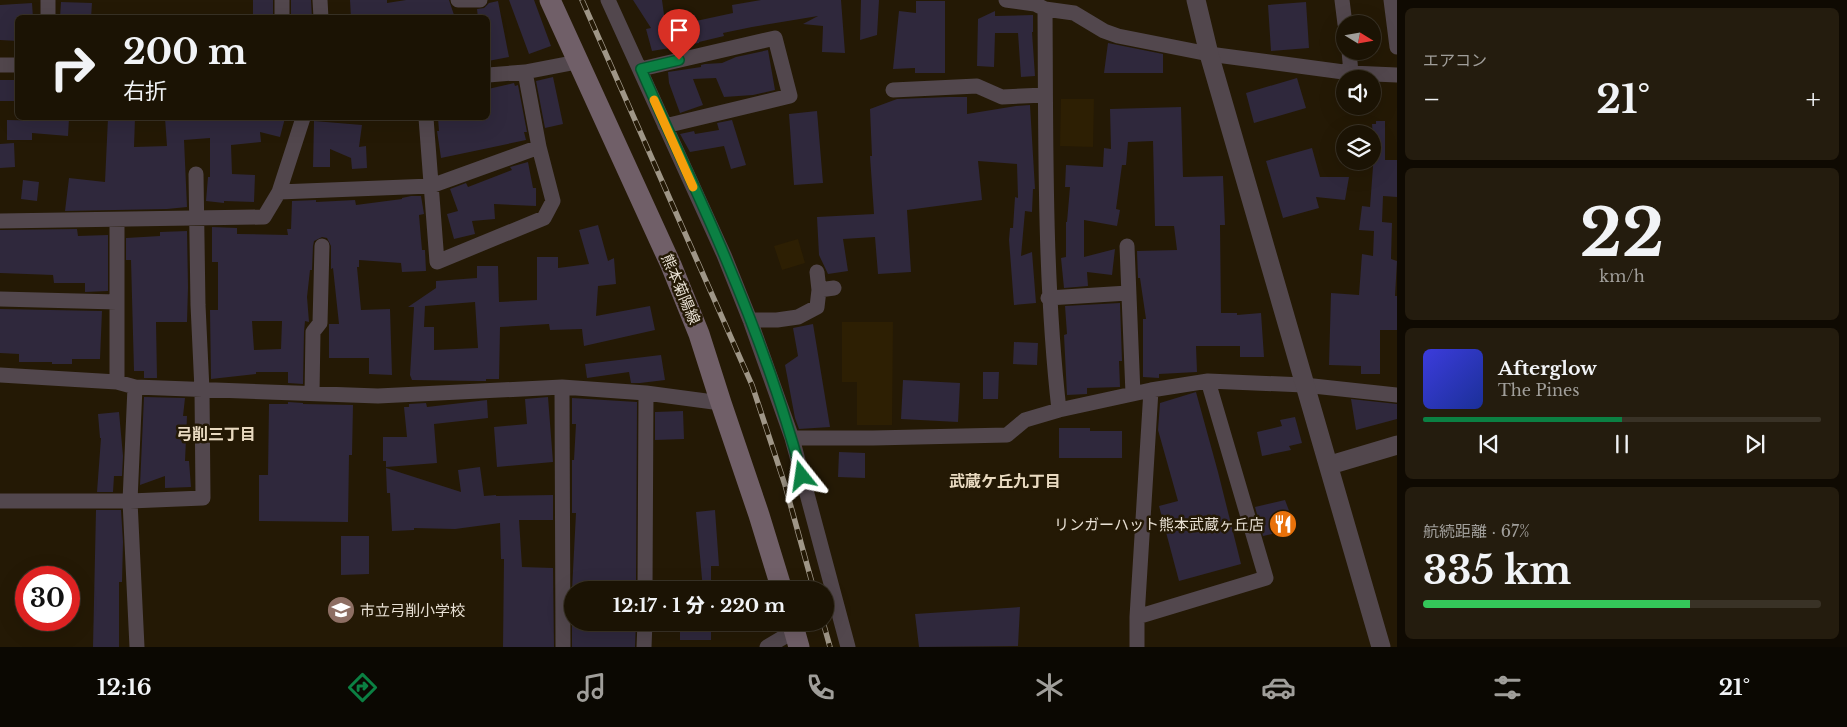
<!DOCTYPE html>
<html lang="ja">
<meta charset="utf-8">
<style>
body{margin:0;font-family:"Libre Baskerville","Noto Sans JP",serif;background:#241c0e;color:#f1f3f6;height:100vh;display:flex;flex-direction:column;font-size:19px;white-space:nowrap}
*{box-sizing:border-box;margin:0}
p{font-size:16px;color:#a09e9a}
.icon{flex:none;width:28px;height:28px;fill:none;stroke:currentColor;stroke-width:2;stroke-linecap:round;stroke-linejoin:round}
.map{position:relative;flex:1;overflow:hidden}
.drawer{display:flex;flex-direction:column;gap:8px;padding:8px;background:#0f0a02;width:450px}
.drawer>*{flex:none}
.hud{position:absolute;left:15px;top:15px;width:475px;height:105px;border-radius:8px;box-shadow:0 5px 20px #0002,0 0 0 1px #393226;background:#1b1304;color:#f1f3f6;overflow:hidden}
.needle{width:32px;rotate:101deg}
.controls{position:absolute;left:1336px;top:15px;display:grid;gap:10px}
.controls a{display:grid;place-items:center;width:45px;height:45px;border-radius:50%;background:#1b1304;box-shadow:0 5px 20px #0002,0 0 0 1px #393226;font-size:25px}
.speed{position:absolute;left:15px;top:566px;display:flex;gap:10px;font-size:25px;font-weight:700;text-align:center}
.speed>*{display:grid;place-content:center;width:65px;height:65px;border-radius:50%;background:#1b1304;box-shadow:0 5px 20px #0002,0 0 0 1px #393226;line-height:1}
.speed .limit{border:8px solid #d22;background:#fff;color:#111}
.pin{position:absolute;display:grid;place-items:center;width:42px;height:42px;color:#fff;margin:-51px -21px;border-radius:50% 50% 50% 0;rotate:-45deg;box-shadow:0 0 5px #0007}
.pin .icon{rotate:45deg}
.me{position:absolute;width:55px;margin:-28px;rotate:345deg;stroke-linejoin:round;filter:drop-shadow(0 0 4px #0008)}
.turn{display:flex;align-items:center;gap:18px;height:105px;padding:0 25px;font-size:22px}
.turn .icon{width:65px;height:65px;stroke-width:2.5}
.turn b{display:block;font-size:35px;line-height:42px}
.big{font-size:38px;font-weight:800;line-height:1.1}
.drawer .tile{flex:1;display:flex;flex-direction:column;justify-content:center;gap:8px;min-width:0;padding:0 18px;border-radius:8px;background:#241c0e}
.drawer .dial{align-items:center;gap:0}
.dial b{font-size:65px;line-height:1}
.song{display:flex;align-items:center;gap:15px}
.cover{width:60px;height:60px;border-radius:8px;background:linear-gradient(135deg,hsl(240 70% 55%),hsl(230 70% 35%))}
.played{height:5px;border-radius:2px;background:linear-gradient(90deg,#0b8043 50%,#393226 50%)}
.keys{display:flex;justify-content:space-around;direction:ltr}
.heat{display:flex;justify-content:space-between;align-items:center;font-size:28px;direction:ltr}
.charge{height:8px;border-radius:4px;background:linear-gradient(90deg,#34c759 67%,#393226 0)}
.trip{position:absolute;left:564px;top:581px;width:270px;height:50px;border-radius:25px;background:#1b1304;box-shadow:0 5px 20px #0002,0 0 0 1px #393226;font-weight:800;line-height:50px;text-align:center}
.tabs{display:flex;height:80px;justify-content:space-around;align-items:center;background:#0b0802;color:#a09e9a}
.tabs .icon{width:35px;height:35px}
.tabs .selected{color:#0b8043}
.tabs b{font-size:22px;color:#f1f3f6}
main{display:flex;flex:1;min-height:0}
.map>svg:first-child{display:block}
.built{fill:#2d1f03}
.building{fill:#2f283c;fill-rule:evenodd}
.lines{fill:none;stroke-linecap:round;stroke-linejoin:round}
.minor{stroke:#52474d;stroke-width:15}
.tertiary{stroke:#52474d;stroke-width:19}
.secondary{stroke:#705f68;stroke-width:21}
.rail-casing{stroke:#9f9687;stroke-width:5.5}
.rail{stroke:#241905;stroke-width:4;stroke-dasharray:11;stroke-linecap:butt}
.route-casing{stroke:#07532c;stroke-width:12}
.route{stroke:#0b8043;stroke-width:9}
.slow{stroke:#f59e0b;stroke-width:9}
.labels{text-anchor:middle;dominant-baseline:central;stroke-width:5;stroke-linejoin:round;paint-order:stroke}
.street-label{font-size:15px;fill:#e8e0d4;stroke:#241905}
.poi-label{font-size:15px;fill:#e8e0d4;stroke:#241905;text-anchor:end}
.neighbourhood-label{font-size:16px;font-weight:bold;fill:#e9dac1;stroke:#241905}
</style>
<main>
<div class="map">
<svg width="1397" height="647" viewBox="0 0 1397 647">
<rect width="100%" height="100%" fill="#241905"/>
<path class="built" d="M1061,99H1094L1093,147L1060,146Z
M798,239L805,263L782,270L774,246Z
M842,322H893L892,425H857V382H842Z"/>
<path class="building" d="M253,0H273V18H253Z
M291,0H311L312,18H291Z
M350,0H387V3L406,0H449L455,18H351Z
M509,0H534L551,46L529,54Z
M633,0H662L666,29L695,15L696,21L733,13L732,5L761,0H841L845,53L822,52L823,26L803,24L818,16L752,27L723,33L724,36L699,42V43L652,51L646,29L651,28Z
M861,0H879L877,35L860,40Z
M498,1L509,57L488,61V18H478L477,9L484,8L489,3Z
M916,1H945V73H915V68L893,69L899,11L916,13Z
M61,2L92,3L91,18H60Z
M1306,2L1309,48L1271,51L1268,5Z
M32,3L33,18H18V41L0,40V5Z
M995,11V16L1033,15V32H1032L1035,76L1021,77L1018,33H995L994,67L977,66L978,19Z
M1108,43L1163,54V73H1104Z
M768,50L775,90L753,95L724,97L716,78L693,79L703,105L680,113L669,83L668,72L701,67V65L705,64L722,63L736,57Z
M553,77L563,124L545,128L536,81Z
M1297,78L1306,108L1254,123L1246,93Z
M0,80H18V101H0Z
M514,83L515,86L518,85L527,132H524L526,140L441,158L437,131H439L438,118H488V89Z
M949,97H967V114L1016,106L1030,105L1035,189H1033L1032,212L1025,211L1021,256L1032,252L1036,303L1014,305L1009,240L1010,228H1013L1015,197L1018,198L1017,164L978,161L982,200L907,210L911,272L878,274L875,237L843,239L848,271L828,274L819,255L817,217L874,214L870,156H872L870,109L897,99Z
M1181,107L1183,177L1223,176L1225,225H1220L1221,313H1237V315L1261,313L1264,357H1240V346H1196L1197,372L1159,374V378L1143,377V319H1146L1140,278H1138L1137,251L1177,250L1174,226H1155L1153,141L1128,142L1126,165H1122L1116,209L1120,210L1117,226L1084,220V257L1115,249L1112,275L1087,272L1088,286L1064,288L1061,258L1066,257V222H1067L1070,187H1065L1066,165L1103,167L1104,148L1111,149L1110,109Z
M817,111L823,183L794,185L789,114Z
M54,118H69L68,136L32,133V140H7V120L54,121Z
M108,118H135L134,147L167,146L165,118H285L280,137L260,132L261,142L231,145L232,174L255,175L254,202L224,201V203L206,201L208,177H210V138L184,140L187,207L167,209L65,211L69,178L105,182Z
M732,120L746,165L731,169L724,146L690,152L680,134L694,131L695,134L719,130L717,123Z
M314,121L362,125L359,147L366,146L367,168L352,169L351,158L330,149V167H313Z
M1376,121H1385V160H1397V197L1383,196L1382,222L1392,223L1391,259L1397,261L1395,296H1397V330H1380V374H1361V366L1329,365L1331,293L1359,295L1362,254L1373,256L1374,231L1359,230L1362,206L1370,207L1374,153L1372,124H1376Z
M14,143L15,167L0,168V144Z
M1312,148L1320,177H1349L1345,200L1316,197L1319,208L1283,218L1266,161Z
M528,162L533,188H536V206L494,204L495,219L472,221L475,234L454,239L447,214L458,211L450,189L466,183L468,187L512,170L510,167Z
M23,180L39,182L37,201L21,199Z
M411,196H421L424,214L419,215L422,250H425L426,271L402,272L401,263L359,260V267H357L361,310L390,309L392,375L369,374V358H329V324H339L333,268L331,269V246L327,238L322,237L314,241L313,246L312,270H310L307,297L309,322L305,321L304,332L303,384L288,383V372H256V374L211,379L210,310H218V262H212V227L237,228V234L288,235L287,229H291L292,201L316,200V202L355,200L356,205L402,199V198ZM252,321H282L281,349L254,350Z
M598,225L608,261L614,258L616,284L598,286L596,316L650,306L655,330L584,346L582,329L550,330L549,324L500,327L499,379H486V381H477L412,380L410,375L414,307H408L436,288V281L477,278V266H498L499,302L537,300V257H558V268L589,264L579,230ZM475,302L478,348L434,350V327H424L425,306Z
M77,229L78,236L108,235V291L85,292V283H54L53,275L0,273V230Z
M187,231L188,287L187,322H156L157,378H144V371H134L131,260H126V238L160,236V232Z
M1120,303L1122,361H1119L1120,387L1087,388V394L1067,395L1064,335L1067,334L1065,306Z
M0,309L102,311L100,359H72V364H52V362H19V354L0,353Z
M813,324L830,427L799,429L795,418L785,365L798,356L793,328Z
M1014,342L1038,343L1037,365L1013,364Z
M661,355L665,380L640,383H631L629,372L587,378L585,364Z
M983,372H999L998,399H983Z
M903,380L960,383L958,422L901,419Z
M1196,392L1218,472L1241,564L1179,581L1159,506L1178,501L1158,430L1160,403Z
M144,397L185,398L183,416H187L185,461H189L191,487L165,488V476L140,485Z
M548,397L553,462L497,467L494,427L527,424L525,399Z
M572,398L637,402L636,584L598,585V589L572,590L576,513H572V460H574L576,424H572Z
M1351,399L1397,404V419L1356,430Z
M487,400L488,418L434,424L437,463L386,467V461H383V437H407L404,407H409V404L426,403L427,407Z
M288,402L303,403V404L353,405L352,455H349L348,522L259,521V475H268L269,404H288Z
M683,411L684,439L655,440V412Z
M119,412L123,456L122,476H114L113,492H97L101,438H100L98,414Z
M1295,417L1302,443L1289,446L1291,450L1262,456L1257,432L1282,426L1280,420Z
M1059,428H1090V431H1122V458H1059Z
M839,452L865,453V478L838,477Z
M480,467L484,496L496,495V496L553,495V520H519L522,567L553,568L554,647H503L504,559H501L500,523L455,529L414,528V530L392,531L390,493H387L386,468L461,492L458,470Z
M1285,500L1296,529L1263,536L1255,507Z
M96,510H121L123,542L122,582H119V647H93Z
M715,510L719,566H711V590H703L696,512Z
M341,536H369V574L341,575Z
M1020,607L1018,646L919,647L915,614Z
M572,622H636L635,647H572Z
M680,622H711V640H680Z"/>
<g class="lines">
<path class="minor" d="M48,0V18
M282,0V18
M320,0L321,18
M458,0H480
M608,0L724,255L750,320L792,438L848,647
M1006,0L1035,4L1045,9L1074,13L1104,31L1118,36L1209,54L1351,73L1397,75
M1342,0L1345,24
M1391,0L1397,47
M1045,9C1046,143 1044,277 1059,410
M1349,51L1351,73
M0,65H18
M641,69L775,38L790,96L665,126
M488,75L525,72L577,62
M893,90L977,86L1002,97L1045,95
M426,118L437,262L544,218L553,201L539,147L525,72
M279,192L431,186L539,147
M117,220V382
M0,221L264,217L279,192L303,118
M1127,246L1133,394
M819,290L834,288
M1048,298L1128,293
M0,299L117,302
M750,320H777L798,317L817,307L819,290L817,272
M0,375L117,382L135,387L378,396L562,387L646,393L721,403
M135,387L130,501L137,647
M562,387L563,647
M312,394L313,332L320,323L322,246
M792,438H873L1007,435L1025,420L1059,410L1151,390L1208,381L1304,385L1397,395
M0,501H130L203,498L202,390L198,305L196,174
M645,590L646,393
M1137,617L1266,578L1208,381
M644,647L645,622
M767,647L794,631
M1137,647V617L1151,390"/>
<path class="tertiary" d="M1196,0L1209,54L1381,647
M1330,465L1397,445"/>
<path class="secondary" d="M550,0L671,265L699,334L721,403L759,515L782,590
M792,622L799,647"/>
<defs>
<path id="rail" d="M582,0L752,385L785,485L814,590
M823,622L830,647"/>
</defs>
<use href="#rail" class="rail-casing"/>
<use href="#rail" class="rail"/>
</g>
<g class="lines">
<defs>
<path id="route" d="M679,60L641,69C668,132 699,194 725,257C755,328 782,401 802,476"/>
</defs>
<use href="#route" class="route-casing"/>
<use href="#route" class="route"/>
<path class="slow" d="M654,100L693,187"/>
</g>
<defs>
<symbol id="restaurant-disc" viewBox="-11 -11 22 22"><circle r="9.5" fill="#e8710a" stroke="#241905"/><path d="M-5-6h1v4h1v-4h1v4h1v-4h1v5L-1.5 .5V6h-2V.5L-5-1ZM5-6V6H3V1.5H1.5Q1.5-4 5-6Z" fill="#fff"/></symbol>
<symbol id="school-disc" viewBox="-11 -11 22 22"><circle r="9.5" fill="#8d6e63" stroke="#241905"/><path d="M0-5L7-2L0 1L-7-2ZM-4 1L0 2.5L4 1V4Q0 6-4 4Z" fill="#fff"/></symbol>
</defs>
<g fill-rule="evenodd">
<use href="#restaurant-disc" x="1267" y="508" width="32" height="32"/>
<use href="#school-disc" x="325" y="594" width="32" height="32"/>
</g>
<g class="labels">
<g class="street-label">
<text transform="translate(681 289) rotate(67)">熊本菊陽線</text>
</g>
<g class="poi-label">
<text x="1264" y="524">リンガーハット熊本武蔵ヶ丘店</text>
<text x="360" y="610" text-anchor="start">市立弓削小学校</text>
</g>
<g class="neighbourhood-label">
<text x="216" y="434">弓削三丁目</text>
<text x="1005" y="481">武蔵ケ丘九丁目</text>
</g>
</g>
</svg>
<div class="controls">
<a><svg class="needle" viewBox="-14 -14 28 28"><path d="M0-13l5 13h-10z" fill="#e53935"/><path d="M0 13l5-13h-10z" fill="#a09e9a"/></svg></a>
<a><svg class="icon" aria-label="sound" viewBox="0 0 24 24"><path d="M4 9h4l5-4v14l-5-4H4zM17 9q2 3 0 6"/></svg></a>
<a><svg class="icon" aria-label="layers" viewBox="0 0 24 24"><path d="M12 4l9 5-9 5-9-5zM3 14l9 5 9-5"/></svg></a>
</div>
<div class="speed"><div class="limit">30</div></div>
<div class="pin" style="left:679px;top:60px;background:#d93025"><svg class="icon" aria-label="arrive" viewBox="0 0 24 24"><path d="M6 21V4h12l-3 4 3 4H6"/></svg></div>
<svg class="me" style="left:802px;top:476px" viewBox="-20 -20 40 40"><path d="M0-17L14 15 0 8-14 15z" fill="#0b8043" stroke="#fff" stroke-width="4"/></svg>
<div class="trip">12:17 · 1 分 · 220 m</div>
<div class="hud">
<div class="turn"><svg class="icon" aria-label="right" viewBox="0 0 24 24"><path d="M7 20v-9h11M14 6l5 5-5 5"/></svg><div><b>200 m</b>右折</div></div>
</div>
</div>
<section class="drawer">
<div class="tile"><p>エアコン</p>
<div class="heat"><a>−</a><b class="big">21°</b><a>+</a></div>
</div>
<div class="tile dial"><b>22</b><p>km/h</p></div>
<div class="tile">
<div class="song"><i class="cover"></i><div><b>Afterglow</b><p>The Pines</p></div></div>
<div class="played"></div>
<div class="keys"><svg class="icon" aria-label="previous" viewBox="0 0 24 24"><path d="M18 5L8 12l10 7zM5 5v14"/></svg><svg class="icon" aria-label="pause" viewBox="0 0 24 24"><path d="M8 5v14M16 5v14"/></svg><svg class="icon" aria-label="next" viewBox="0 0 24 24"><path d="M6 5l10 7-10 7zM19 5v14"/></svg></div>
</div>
<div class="tile"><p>航続距離 · 67%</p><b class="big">335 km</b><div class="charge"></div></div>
</section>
</main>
<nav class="tabs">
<b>12:16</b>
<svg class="icon selected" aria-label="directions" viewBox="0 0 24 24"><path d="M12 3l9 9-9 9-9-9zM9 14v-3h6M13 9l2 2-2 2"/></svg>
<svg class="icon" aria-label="music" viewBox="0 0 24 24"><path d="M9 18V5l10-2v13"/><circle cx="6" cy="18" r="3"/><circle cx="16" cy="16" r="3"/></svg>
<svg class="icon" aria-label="phone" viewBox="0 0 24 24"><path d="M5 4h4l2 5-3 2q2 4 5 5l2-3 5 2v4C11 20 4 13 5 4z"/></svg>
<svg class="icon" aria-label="climate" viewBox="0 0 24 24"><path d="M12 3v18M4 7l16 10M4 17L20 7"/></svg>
<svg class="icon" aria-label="car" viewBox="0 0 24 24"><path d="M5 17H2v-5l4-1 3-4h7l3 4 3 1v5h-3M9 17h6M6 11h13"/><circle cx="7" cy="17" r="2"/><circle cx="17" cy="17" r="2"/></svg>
<svg class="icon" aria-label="filters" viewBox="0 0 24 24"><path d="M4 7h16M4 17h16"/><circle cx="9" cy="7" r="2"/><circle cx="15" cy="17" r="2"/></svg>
<b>21°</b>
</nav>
